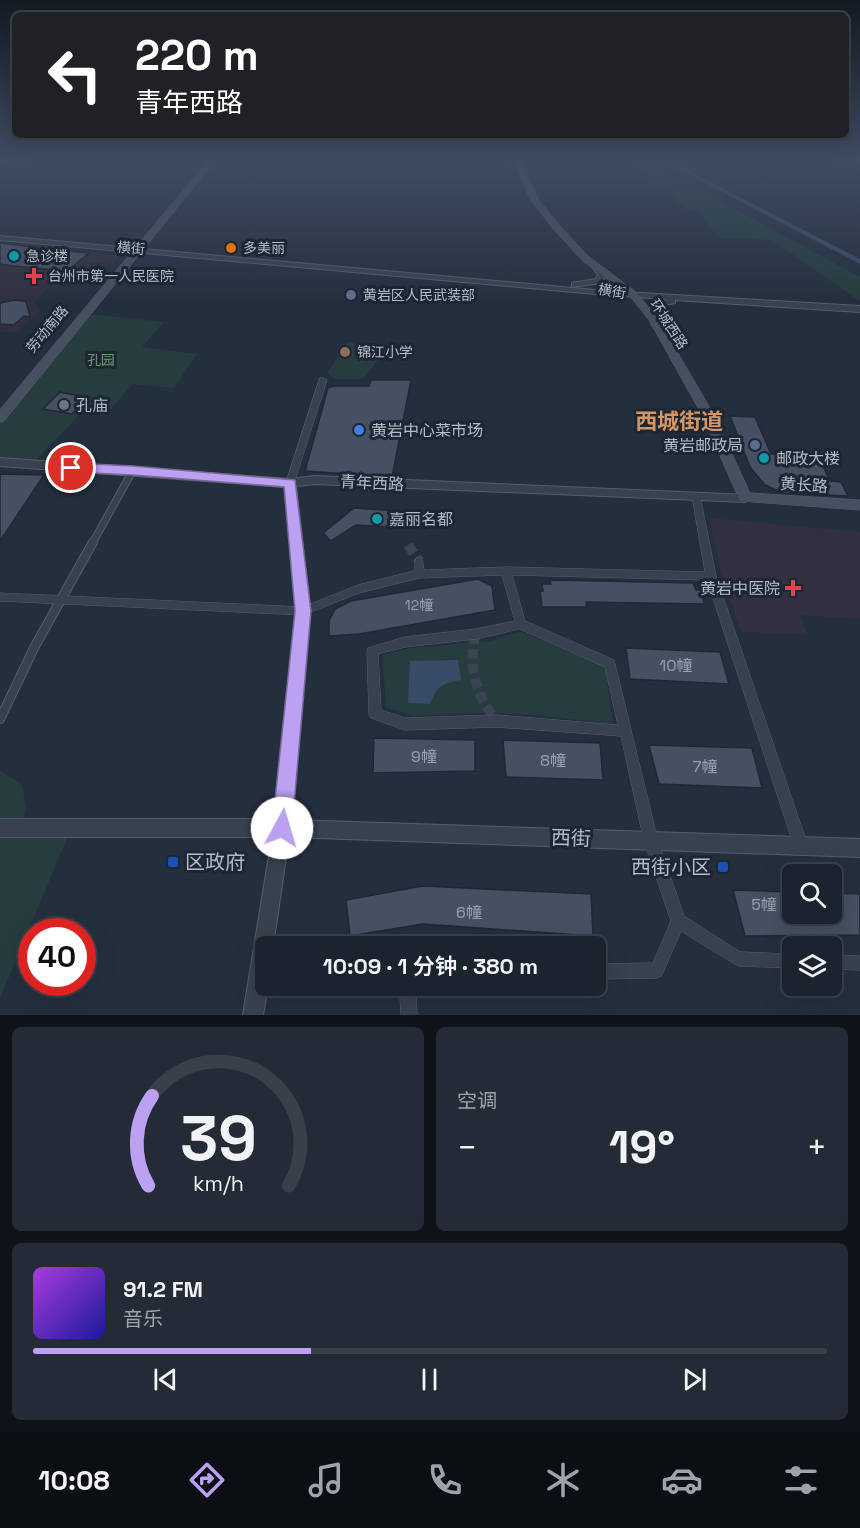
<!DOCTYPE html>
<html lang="zh">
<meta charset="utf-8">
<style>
body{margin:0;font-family:"Space Grotesk","Noto Sans SC",sans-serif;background:#242b36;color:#f1f3f6;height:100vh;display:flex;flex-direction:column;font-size:22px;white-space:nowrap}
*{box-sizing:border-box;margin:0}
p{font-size:20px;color:#a0a4aa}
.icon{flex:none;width:33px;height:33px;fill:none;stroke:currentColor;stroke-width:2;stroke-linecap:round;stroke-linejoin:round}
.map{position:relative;height:1015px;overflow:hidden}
.details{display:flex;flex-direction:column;gap:12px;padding:12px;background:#0f1319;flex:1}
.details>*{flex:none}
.top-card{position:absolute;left:12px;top:12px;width:837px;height:126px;border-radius:9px;box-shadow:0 6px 24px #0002,0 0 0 2px #39404a;background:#202124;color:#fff;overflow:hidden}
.buttons{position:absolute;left:782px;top:864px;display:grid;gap:12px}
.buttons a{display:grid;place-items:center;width:60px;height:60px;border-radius:9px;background:#1b232e;box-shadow:0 6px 24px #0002,0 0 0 2px #39404a;font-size:30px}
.speed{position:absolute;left:18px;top:918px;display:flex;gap:12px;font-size:30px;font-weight:700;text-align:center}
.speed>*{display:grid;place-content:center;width:78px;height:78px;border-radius:50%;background:#1b232e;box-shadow:0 6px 24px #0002,0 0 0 2px #39404a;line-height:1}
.speed .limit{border:9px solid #d22;background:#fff;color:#111}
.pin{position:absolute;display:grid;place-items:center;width:51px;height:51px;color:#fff;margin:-26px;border:3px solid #fff;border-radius:50%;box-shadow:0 2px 6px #0007}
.me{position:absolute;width:66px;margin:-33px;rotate:6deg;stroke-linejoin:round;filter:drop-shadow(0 0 4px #0008)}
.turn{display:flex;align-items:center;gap:21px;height:126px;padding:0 24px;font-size:27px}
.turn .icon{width:78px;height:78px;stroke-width:2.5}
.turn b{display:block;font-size:42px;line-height:51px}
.big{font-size:45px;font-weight:600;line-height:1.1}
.details .widget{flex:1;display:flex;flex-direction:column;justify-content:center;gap:9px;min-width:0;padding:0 21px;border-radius:9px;background:#242b36}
.details .dial{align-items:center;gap:0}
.dial svg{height:156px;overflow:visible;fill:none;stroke:#39404a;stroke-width:7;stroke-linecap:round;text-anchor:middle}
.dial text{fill:#f1f3f6;stroke:none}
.song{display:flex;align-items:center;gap:18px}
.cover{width:72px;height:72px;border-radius:9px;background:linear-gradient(135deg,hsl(280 70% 55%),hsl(240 70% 35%))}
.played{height:6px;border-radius:3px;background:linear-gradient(90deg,#bca0f2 35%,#39404a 35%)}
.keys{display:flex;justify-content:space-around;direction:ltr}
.heat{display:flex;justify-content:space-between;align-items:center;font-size:33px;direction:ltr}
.details .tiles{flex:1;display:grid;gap:12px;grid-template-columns:1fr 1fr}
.widget:last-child{grid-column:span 2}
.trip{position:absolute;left:255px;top:936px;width:351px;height:60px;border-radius:9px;background:#1b232e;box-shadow:0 6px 24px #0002,0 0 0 2px #39404a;font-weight:600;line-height:60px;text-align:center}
.menu{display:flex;height:96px;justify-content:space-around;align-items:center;background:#0b0e12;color:#a0a4aa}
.menu .icon{width:42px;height:42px}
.menu .on{color:#bca0f2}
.menu b{font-size:27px;color:#f1f3f6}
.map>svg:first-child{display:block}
.medical{fill:#32303f}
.green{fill:#263c3f}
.water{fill:#394c67}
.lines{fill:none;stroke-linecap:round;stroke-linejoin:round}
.canal{fill:#394c67;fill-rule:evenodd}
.building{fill:#455162;stroke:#1f2835;stroke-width:1.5}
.minor-tunnel{stroke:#3a4453;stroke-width:10;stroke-dasharray:10 5;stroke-linecap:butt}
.pedestrian-far1-casing{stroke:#565f6c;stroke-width:8}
.pedestrian-casing{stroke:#565f6c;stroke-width:10}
.minor-casing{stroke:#565f6c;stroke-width:1}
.tertiary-casing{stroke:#565f6c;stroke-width:2}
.secondary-casing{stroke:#565f6c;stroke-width:1}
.pedestrian-far1{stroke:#38414e;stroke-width:6}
.pedestrian{stroke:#38414e;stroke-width:8}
.minor{fill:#38414e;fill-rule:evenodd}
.tertiary{fill:#38414e;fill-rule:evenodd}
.secondary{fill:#465061;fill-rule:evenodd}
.route{fill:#bca0f2;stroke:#7a689d;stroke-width:1.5}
.food-dot{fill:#e8710a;stroke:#1d2633;stroke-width:2}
.culture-dot{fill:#0f9aa8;stroke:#1d2633;stroke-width:2}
.health-dot{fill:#e0444e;stroke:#1d2633;stroke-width:2}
.service-dot{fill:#5c6f8a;stroke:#1d2633;stroke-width:2}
.education-dot{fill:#8d6e63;stroke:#1d2633;stroke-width:2}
.worship-dot{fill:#6b7280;stroke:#1d2633;stroke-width:2}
.shop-dot{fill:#3f7fe0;stroke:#1d2633;stroke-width:2}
.transit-dot{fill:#1a4fb4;stroke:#1d2633;stroke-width:2}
.labels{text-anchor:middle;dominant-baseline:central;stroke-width:6;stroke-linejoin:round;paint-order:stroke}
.far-street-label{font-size:14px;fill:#b4bcc9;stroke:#1d2633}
.far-poi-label{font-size:14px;fill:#b4bcc9;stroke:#1d2633;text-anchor:start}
.far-park-label{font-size:14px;fill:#6b9a76;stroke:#1d2633}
.number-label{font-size:14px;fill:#98a1af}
.poi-label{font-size:16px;fill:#b4bcc9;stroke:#1d2633;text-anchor:start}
.street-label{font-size:16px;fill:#b4bcc9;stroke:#1d2633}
.near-number-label{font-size:16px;fill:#98a1af}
.near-street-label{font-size:20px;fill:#b4bcc9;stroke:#1d2633}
.near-poi-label{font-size:20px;fill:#b4bcc9;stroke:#1d2633;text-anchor:start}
.district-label{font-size:22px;font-weight:bold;fill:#d59563;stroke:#1d2633}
</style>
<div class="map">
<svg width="860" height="1015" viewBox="0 0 860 1015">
<rect width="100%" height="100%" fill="#242f3e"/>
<path class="medical" d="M0,241L120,256L114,264L83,262L57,287L46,290L34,303L40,311L15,333L0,331Z
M709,518L860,532V619L800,615L807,634L741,632L721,572Z"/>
<path class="green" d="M627,160H644L860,277V301L772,240L718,238L702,213L685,209L659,181L647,177L639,166Z
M87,314L164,322L142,347L197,354L174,388L133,384L104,416L81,413L32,464L0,462V418Z
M348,342L387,349L363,379H335L327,373Z
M521,631L605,667L613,724L536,715L479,713L413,716L386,707L382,655L410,648L490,641Z
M0,770L22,785L26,807L22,828L71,829L0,998Z"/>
<path class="water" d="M458,660L461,680C442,683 437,686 430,704L408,703L410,661Z"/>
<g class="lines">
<path class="canal" d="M661,160H668L860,259V264Z"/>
</g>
<path class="building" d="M0,243L48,249L89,253L67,271L14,266L0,264Z
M14,300L26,301L30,317L24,316L14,325L0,324V303Z
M371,380H411L392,477L305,471L328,388L334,386H369Z
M60,392L64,393L89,397L72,414L43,409Z
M730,416L755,417L771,454H778L782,462L822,464L830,481L841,482L848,496L783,493L765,485L750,467Z
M0,474L44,475L0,541Z
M354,508L414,512L412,528L356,525L331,541L323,533Z
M478,579L492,586L495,610L359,634L329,636V621L335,609L351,601Z
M550,580L693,583L696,590H702L705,599H703L704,604L586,602L587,607H542L540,591H543L542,584H551Z
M626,648L720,652L729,684L630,679Z
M374,738L475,740V771L373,773Z
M503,740L600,743L603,780L506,777Z
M649,745L752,748L762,788L659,784Z
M423,886L591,894L593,936L423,924L350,936L346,900Z
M733,890L792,892V914H831V893L860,894V935L745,936Z"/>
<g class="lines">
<path class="minor-tunnel" d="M408,545L419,561
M476,634C467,669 476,692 496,721"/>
<defs>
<path id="pedestrian-far1" d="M92,544L133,470"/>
<path id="pedestrian" d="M0,719L34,648L93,542"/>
<path id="minor" d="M320,378H323L327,380L294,483L293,485H287L286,483Z
M696,493L700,496L716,576L808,846L806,851L801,853L796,851L794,846L707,580L512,575L525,621L614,660L658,841L684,916L740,952L792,954V968L738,966L681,931L662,975L657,978L596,979V964L653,963L671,921L644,841L621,736L496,727L405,730L371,718L369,714L367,651L368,648L405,637L476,629L515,621L502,575L419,578L359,593L303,615L0,601V593L303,607L358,585L414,571L416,558L419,557L422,558L424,570L506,567L705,572L692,496ZM520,629L605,667L618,725L496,715L405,718L381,710L378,654L405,647L476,639Z
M831,955L860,956V970L831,969Z
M406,986H422L416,997L417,1015H401L400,996Z"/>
<path id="tertiary" d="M0,236L606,291L860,306V312L675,300V303L663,305L656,311L660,325L656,328L652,325L648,310L657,301L667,299L606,295L0,240Z
M593,265H599L606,275L602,283L572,287V283L596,279L598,275L592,267Z
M0,458L290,479L315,476L749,495L751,498L745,502L315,484L296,486L310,611L292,820L860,839V857L289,837L273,946H266V986H268L263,1015H243L272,837H0V819H274L296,611L285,487L0,466Z"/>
<path id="secondary" d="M209,160H216L4,421L0,422V410Z
M515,160H521L538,199L561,227L589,257L636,292L658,319L714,415L750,493L860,500V510L740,501L702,415L649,320L630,296L583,261L555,231L530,199Z"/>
</defs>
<use href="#pedestrian-far1" class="pedestrian-far1-casing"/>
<use href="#pedestrian" class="pedestrian-casing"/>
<use href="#minor" class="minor-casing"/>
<use href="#tertiary" class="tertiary-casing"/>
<use href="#secondary" class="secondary-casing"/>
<use href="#pedestrian-far1" class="pedestrian-far1"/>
<use href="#pedestrian" class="pedestrian"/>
<use href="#minor" class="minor"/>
<use href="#tertiary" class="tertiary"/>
<use href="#secondary" class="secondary"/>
</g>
<linearGradient id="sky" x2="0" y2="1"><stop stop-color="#141a22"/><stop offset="0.53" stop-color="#3f4d63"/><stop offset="1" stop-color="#3f4d63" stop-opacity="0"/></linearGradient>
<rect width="860" height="302" fill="url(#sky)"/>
<path class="route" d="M71,463L133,466L295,480L311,611L292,828L289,835L282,838L274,835L272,828L295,611L284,487L133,475L71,472L65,468Z"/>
<circle class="food-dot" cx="231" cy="248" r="6"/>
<g class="culture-dot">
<circle cx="14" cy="256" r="6"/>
<circle cx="764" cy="458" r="6"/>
<circle cx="377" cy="519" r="6"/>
</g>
<g class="health-dot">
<path d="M31 267h6v6h6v6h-6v6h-6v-6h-6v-6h6z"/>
<path d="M790 579h6v6h6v6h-6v6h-6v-6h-6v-6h6z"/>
</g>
<g class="service-dot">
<circle cx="351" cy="295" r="6"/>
<circle cx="755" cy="445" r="6"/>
</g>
<circle class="education-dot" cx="345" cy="352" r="6"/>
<circle class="worship-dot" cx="64" cy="405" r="6"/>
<circle class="shop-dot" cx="359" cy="430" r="6"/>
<g class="transit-dot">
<rect x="167" y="856" width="12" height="12" rx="3"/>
<rect x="717" y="861" width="12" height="12" rx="3"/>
</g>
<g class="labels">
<g class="far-street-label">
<text transform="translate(131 248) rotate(5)">横街</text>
<text transform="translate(612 291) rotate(10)">横街</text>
<text transform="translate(669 324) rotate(57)">环城西路</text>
<text transform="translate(47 329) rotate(-50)">劳动南路</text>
</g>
<g class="far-poi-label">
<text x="243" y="248">多美丽</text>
<text x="26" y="256">急诊楼</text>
<text x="48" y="276">台州市第一人民医院</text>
<text x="363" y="295">黄岩区人民武装部</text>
<text x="357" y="352">锦江小学</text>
</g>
<g class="far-park-label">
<text x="101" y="360">孔园</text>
</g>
<g class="number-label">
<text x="419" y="605">12幢</text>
</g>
<g class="poi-label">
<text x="76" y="405">孔庙</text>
<text x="371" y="430">黄岩中心菜市场</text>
<text x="743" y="445" text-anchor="end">黄岩邮政局</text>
<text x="776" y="458">邮政大楼</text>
<text x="389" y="519">嘉丽名都</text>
<text x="780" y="588" text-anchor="end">黄岩中医院</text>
</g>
<g class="street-label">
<text transform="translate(372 483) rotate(3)">青年西路</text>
<text transform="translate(804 485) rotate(4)">黄长路</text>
</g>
<g class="near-number-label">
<text x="676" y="665">10幢</text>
<text x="424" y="756">9幢</text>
<text x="553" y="760">8幢</text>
<text x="705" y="766">7幢</text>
<text x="764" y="904">5幢</text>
<text x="469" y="912">6幢</text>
</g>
<g class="near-street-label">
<text transform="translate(571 838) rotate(2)">西街</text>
</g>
<g class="near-poi-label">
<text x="185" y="862">区政府</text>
<text x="711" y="867" text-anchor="end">西街小区</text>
</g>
<g class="district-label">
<text x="679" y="421">西城街道</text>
</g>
</g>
</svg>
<div class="buttons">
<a><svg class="icon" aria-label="search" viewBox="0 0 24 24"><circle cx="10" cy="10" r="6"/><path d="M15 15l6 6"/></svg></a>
<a><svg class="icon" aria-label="layers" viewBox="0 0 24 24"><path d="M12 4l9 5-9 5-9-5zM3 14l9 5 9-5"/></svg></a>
</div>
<div class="speed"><div class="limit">40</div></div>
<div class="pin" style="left:71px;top:468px;background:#d93025"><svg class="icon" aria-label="arrive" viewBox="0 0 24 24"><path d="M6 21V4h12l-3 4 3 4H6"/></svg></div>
<svg class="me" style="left:282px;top:828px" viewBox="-20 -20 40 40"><circle r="19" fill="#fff"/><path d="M0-13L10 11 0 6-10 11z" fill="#bca0f2"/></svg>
<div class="trip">10:09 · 1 分钟 · 380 m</div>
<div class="top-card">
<div class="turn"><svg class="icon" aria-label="left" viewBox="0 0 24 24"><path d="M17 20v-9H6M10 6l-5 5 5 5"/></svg><div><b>220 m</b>青年西路</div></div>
</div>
</div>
<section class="details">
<div class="tiles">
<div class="widget dial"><svg viewBox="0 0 100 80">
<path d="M14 69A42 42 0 1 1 86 69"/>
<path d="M14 69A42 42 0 0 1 16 23" stroke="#bca0f2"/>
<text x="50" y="56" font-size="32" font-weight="700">39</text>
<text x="50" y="72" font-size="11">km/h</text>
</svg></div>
<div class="widget"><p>空调</p>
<div class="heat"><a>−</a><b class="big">19°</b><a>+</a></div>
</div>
<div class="widget">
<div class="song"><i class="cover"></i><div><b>91.2 FM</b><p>音乐</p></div></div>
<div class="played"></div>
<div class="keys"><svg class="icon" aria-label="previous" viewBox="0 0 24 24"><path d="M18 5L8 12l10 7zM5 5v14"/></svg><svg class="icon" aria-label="pause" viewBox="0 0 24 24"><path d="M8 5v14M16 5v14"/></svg><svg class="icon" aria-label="next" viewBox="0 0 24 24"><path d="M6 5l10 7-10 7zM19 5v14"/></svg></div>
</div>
</div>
</section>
<nav class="menu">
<b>10:08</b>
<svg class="icon on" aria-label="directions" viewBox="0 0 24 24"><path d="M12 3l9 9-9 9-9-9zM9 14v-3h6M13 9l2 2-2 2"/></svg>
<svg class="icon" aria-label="music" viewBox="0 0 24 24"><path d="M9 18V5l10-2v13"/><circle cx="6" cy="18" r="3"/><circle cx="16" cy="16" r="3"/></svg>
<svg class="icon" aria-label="phone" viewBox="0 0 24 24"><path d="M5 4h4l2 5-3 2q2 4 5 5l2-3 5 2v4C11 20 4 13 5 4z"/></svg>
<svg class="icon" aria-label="climate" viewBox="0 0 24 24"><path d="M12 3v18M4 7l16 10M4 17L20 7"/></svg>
<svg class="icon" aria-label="car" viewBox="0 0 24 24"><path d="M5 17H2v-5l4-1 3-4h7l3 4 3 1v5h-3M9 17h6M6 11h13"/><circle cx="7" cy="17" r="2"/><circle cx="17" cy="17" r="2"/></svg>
<svg class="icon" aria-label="filters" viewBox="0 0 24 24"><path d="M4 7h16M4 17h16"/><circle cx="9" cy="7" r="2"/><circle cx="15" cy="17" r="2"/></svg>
</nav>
